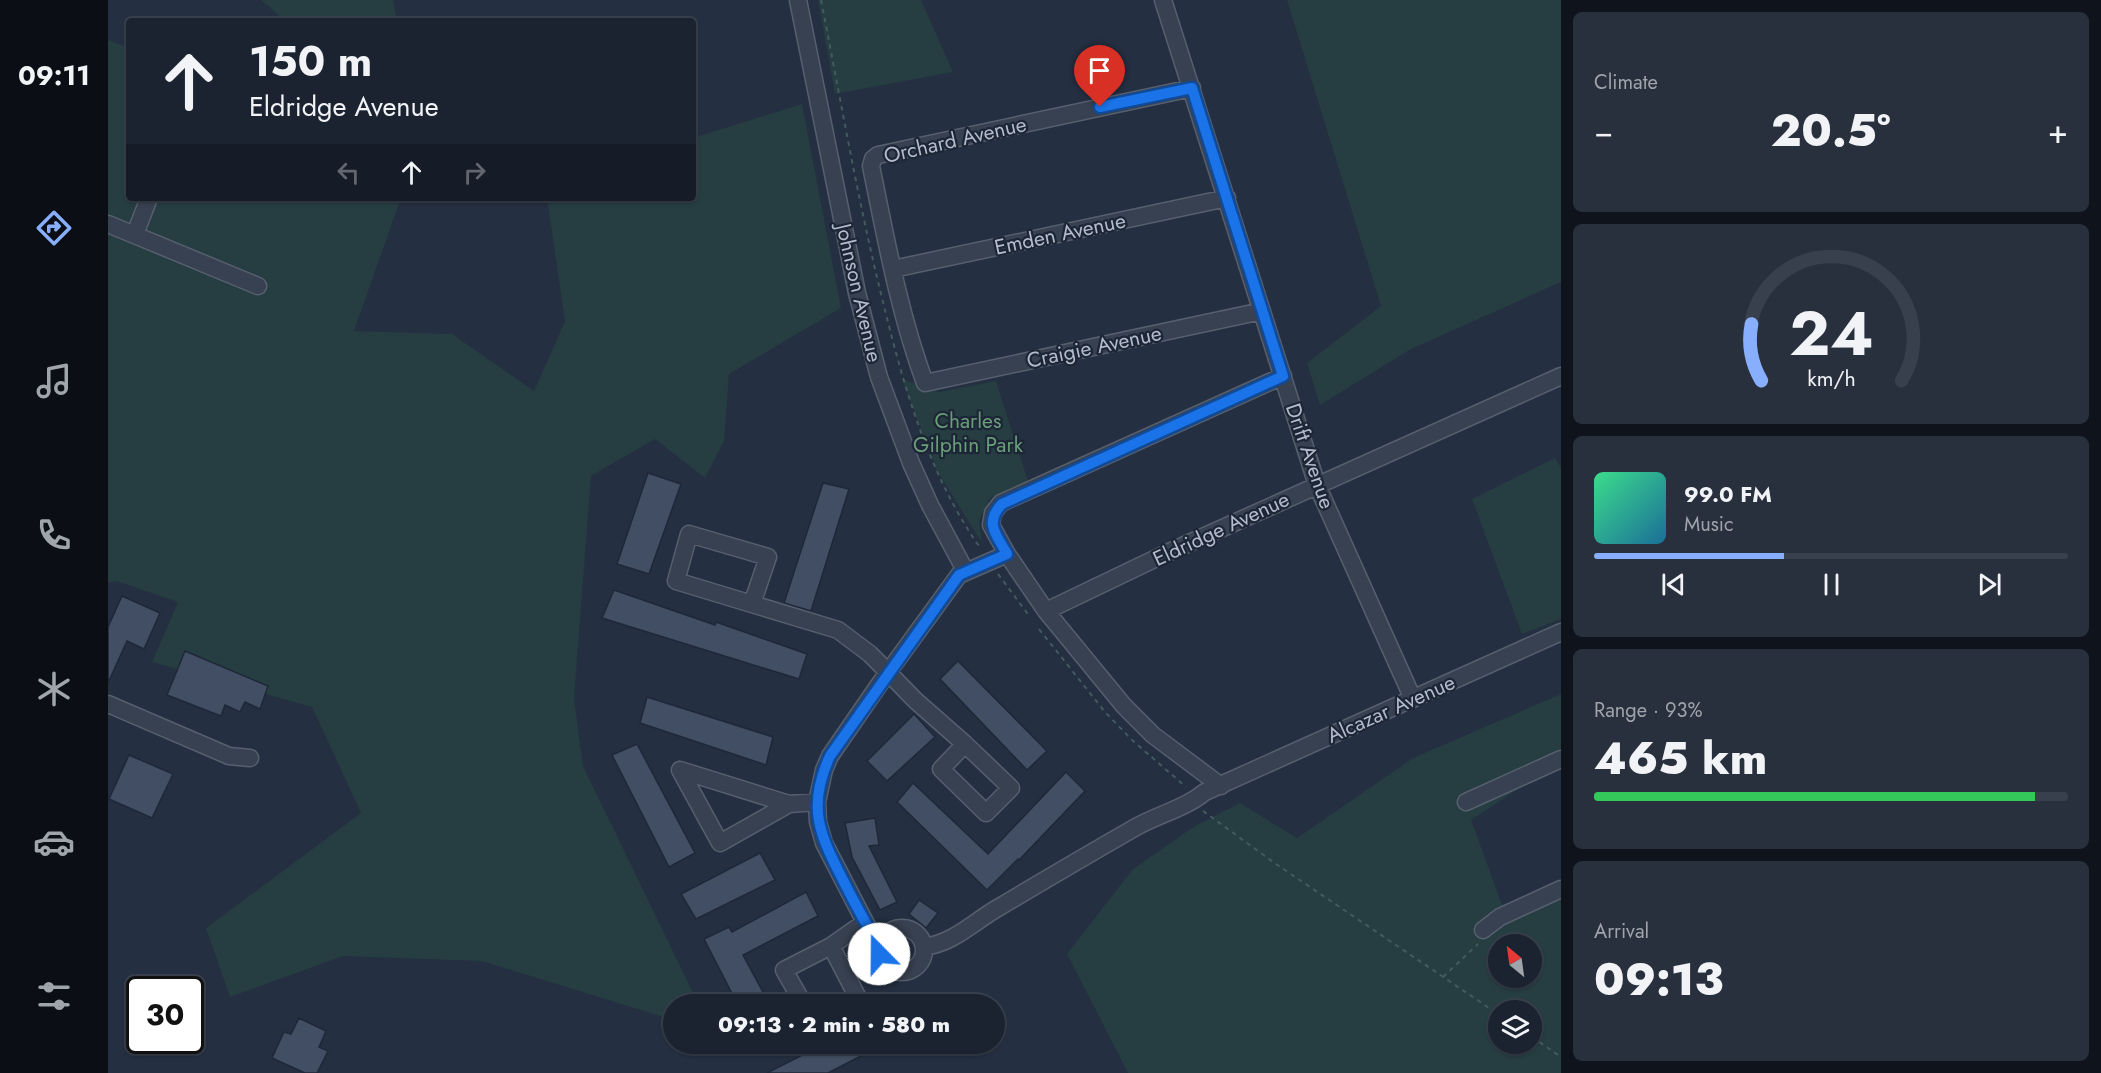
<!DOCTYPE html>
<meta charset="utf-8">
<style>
body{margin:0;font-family:Jost,sans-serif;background:#282f3d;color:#f1f3f6;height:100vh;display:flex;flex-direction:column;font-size:22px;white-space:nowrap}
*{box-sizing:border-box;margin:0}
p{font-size:20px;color:#a0a4ab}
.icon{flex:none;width:33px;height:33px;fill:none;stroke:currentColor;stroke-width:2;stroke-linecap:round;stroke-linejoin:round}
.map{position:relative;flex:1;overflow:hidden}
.drawer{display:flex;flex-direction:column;gap:12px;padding:12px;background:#0f131b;width:540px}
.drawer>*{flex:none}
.guide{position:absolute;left:18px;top:18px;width:570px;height:183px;border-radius:6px;box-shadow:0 2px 4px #0004,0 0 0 2px #39404d;background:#1b2331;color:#f1f3f6;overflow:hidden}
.needle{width:39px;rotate:331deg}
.controls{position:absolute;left:1380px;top:934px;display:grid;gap:12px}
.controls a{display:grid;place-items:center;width:54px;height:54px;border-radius:50%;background:#1b2331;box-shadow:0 2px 4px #0004,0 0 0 2px #39404d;font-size:30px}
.speed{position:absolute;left:18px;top:976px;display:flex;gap:12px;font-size:30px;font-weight:700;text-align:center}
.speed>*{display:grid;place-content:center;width:78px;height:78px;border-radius:50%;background:#1b2331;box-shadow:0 2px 4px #0004,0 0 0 2px #39404d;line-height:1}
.speed .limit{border:3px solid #111;border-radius:9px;background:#fff;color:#111}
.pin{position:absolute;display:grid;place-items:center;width:51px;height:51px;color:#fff;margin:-62px -26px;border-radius:50% 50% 50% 0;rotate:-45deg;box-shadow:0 0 6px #0007}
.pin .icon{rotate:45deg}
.me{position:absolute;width:66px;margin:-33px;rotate:338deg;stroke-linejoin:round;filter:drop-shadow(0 0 4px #0008)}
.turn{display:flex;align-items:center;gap:21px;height:126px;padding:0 24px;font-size:27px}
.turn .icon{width:78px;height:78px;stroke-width:2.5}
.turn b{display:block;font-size:42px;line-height:51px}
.lanes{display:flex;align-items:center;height:57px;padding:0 24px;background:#0003;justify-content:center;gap:30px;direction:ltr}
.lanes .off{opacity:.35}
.big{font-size:45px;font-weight:800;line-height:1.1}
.drawer .tile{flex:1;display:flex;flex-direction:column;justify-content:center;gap:9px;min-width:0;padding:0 21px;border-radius:9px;background:#282f3d}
.drawer .dial{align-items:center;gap:0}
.dial svg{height:156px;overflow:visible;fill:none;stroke:#39404d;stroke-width:7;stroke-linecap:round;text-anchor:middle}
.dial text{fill:#f1f3f6;stroke:none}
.song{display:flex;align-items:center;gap:18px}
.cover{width:72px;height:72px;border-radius:9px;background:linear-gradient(135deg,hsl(150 70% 55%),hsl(200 70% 35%))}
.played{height:6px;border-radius:3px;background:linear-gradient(90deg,#87affe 40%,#39404d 40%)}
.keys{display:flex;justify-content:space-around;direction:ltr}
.heat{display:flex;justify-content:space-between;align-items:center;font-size:33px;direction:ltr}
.charge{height:9px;border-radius:4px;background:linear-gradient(90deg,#34c759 93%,#39404d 0)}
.trip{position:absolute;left:555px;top:994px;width:342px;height:60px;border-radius:30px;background:#1b2331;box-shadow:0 2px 4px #0004,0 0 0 2px #39404d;font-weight:800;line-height:60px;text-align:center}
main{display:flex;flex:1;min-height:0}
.tabs{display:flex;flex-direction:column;width:108px;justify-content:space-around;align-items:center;background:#0b0e14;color:#a0a4ab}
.tabs .icon{width:42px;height:42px}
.tabs .current{color:#87affe}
.tabs b{font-size:27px;color:#f1f3f6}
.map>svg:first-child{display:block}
.green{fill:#263d42;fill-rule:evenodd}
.building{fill:#424e63;stroke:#1f2838;stroke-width:1.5}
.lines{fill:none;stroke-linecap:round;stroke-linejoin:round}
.minor-casing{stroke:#565f6e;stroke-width:19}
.path{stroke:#445a5f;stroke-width:2;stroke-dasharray:4.5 4.5;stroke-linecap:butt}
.minor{stroke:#384151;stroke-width:16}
.route-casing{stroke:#114b97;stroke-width:15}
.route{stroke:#1a73e8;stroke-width:10}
.labels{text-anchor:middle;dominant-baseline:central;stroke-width:4.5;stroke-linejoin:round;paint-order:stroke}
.street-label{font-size:21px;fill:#b4bccb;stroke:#1d2636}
.park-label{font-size:21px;fill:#6a9e79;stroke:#1d2636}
</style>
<main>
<nav class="tabs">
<b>09:11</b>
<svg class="icon current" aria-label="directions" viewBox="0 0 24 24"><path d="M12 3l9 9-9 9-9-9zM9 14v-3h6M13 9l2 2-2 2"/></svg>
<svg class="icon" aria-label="music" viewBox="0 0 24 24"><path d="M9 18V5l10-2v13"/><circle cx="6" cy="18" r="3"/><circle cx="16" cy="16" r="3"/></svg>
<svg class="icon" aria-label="phone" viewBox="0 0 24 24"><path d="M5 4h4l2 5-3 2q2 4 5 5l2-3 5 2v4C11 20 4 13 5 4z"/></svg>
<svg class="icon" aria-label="climate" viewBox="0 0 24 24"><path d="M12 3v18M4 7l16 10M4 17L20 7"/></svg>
<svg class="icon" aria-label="car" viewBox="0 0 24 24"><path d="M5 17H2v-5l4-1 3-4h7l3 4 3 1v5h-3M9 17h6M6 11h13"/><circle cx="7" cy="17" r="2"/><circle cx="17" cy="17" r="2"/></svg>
<svg class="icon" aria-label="filters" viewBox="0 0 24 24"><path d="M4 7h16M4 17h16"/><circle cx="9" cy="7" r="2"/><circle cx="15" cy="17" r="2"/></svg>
</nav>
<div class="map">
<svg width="1453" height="1073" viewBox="0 0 1453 1073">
<rect width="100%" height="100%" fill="#242f41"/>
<path class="green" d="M153,0H285L289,21H177Z
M710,0H813L845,72L727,94Z
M1179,0H1453V282L1303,349L1212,405L1199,363L1273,306Z
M0,40L21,48V198H293L246,331L344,334L426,391L457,321L439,198H585V138L694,104L733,308L621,374L616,441L597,478L547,439L483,476L466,698L475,766L591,1005H566L565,1020L374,961L235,956L122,997L98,928L253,813L204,707L44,662L70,602L8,581L0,583Z
M794,379L831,392L888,381L920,481L882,498L871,521L874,543L829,471Z
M1447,458L1453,468V619L1414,634L1364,499Z
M1453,694V761L1363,820L1400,921L1453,896V1073H1020L959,954L1025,869L1087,826L1132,803L1189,838L1305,758ZM1390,945H1424V978H1390ZM1390,1011H1424V1044H1390Z"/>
<path class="building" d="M540,473L573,484L541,574L509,564Z
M715,483L741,489L703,611L676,603Z
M506,590L607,625L608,622L699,654L691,679L494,618Z
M14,596L52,613L36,649L19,641L0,683V627Z
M77,651L160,686L152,709L137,702L132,712L117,705L113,716L59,695Z
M850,661L939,751L919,770L832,679Z
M539,697L665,737L658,765L532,723Z
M806,714L827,737L779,781L759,761Z
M529,744L587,853L561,867L504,755Z
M21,755L65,774L44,818L1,799Z
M958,772L977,791L911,860L910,859L879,890L789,802L805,783L880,854Z
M767,818L771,845L761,846L789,902L772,910L744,857L737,823Z
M652,853L667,880L588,919L573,894Z
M698,892L710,916L635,955L662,1005H630L596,939L621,927L624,932Z
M811,900L830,913L818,928L801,914Z
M191,1018L218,1031L211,1047L220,1051L209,1073H197L164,1058L176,1032L183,1034Z
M716,1044H776L720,1073H659Z"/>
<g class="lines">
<defs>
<path id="minor" d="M690,0L749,293L771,377L803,463L822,505L858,572
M1055,0L1209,485L1305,699
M1084,88L770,155L765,159L763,166C778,239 791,313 817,383L1154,311
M0,224L150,286
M27,234L41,198
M785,269L1119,198
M644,604L568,581L581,534L660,557L644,604L730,630L762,654L808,701L857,744
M938,611L1059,553L1453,376
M0,704L121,756L142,758
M857,744L903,788L878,813L833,769Z
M572,770L612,843L681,804
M572,770L681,804L709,802
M1113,786L1045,735L1016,706L938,611L899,554L883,525L885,513L893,503L1175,376
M1358,802L1453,759
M772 950a22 22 0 1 1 44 0a22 22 0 1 1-44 0Z
M1375,930L1392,917L1453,889
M723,946L749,996L731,1005
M772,947L757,922L716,843L710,822L709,802L716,770L722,756L773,682L851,575L899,554
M816,947C845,943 863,924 888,909C935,881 981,854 1028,827C1051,814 1076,809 1097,792L1453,632
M696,1005L676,970L723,946L757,922"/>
</defs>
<use href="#minor" class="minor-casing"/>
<path class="path" d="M713,0C733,101 750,202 775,302C796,388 821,476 873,549
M890,574L922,617
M931,629L997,712L1024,740L1078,787
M1095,811L1168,864L1390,1014
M1335,977L1370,944
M1424,1037L1453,1057"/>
<use href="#minor" class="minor"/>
</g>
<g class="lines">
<defs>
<path id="route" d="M771,954L772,947C759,926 747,904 736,882C712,835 698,808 722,756L851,575L899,554C888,534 876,523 894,504L1175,376L1084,88L992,107"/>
</defs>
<use href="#route" class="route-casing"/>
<use href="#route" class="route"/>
</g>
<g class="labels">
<g class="street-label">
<text transform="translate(847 140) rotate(-13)">Orchard Avenue</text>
<text transform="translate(952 234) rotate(-12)">Emden Avenue</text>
<text transform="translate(751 293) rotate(77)">Johnson Avenue</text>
<text transform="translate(986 347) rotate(-12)">Craigie Avenue</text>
<text transform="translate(1202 456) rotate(71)">Drift Avenue</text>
<text transform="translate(1113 529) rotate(-25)">Eldridge Avenue</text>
<text transform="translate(1283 709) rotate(-24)">Alcazar Avenue</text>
</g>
<g class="park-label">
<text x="860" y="421">Charles<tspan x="860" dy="24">Gilphin Park</tspan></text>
</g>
</g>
</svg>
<div class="controls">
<a><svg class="needle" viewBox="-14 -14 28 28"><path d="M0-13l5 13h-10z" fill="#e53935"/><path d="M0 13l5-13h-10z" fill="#a0a4ab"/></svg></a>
<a><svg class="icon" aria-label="layers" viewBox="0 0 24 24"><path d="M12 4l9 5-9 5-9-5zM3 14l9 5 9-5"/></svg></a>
</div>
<div class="speed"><div class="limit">30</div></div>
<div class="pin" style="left:992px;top:107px;background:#d93025"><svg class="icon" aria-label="arrive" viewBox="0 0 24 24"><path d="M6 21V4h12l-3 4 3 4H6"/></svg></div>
<svg class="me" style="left:771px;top:954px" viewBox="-20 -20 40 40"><circle r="19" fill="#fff"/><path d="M0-13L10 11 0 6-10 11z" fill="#1a73e8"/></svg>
<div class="trip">09:13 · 2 min · 580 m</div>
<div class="guide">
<div class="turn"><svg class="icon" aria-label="ahead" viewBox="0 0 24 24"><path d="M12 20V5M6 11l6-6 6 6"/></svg><div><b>150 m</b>Eldridge Avenue</div></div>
<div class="lanes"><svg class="icon off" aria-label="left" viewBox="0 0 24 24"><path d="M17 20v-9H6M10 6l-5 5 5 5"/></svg><svg class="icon" aria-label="ahead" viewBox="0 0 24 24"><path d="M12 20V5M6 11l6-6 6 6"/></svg><svg class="icon off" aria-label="right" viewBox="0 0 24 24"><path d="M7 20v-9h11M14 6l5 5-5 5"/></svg></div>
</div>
</div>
<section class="drawer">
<div class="tile"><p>Climate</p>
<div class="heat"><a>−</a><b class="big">20.5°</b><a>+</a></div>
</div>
<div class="tile dial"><svg viewBox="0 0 100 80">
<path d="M14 69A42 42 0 1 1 86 69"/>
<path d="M14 69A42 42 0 0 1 9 40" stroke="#87affe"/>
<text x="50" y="56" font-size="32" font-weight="700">24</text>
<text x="50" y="72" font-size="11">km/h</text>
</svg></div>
<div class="tile">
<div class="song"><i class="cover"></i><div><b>99.0 FM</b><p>Music</p></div></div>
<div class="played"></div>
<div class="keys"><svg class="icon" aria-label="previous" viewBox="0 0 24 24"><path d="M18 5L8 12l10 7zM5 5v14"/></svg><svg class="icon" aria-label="pause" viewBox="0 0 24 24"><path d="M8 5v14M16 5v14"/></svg><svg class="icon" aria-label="next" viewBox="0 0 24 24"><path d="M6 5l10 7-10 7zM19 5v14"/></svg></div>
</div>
<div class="tile"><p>Range · 93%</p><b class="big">465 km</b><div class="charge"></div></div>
<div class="tile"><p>Arrival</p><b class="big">09:13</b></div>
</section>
</main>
